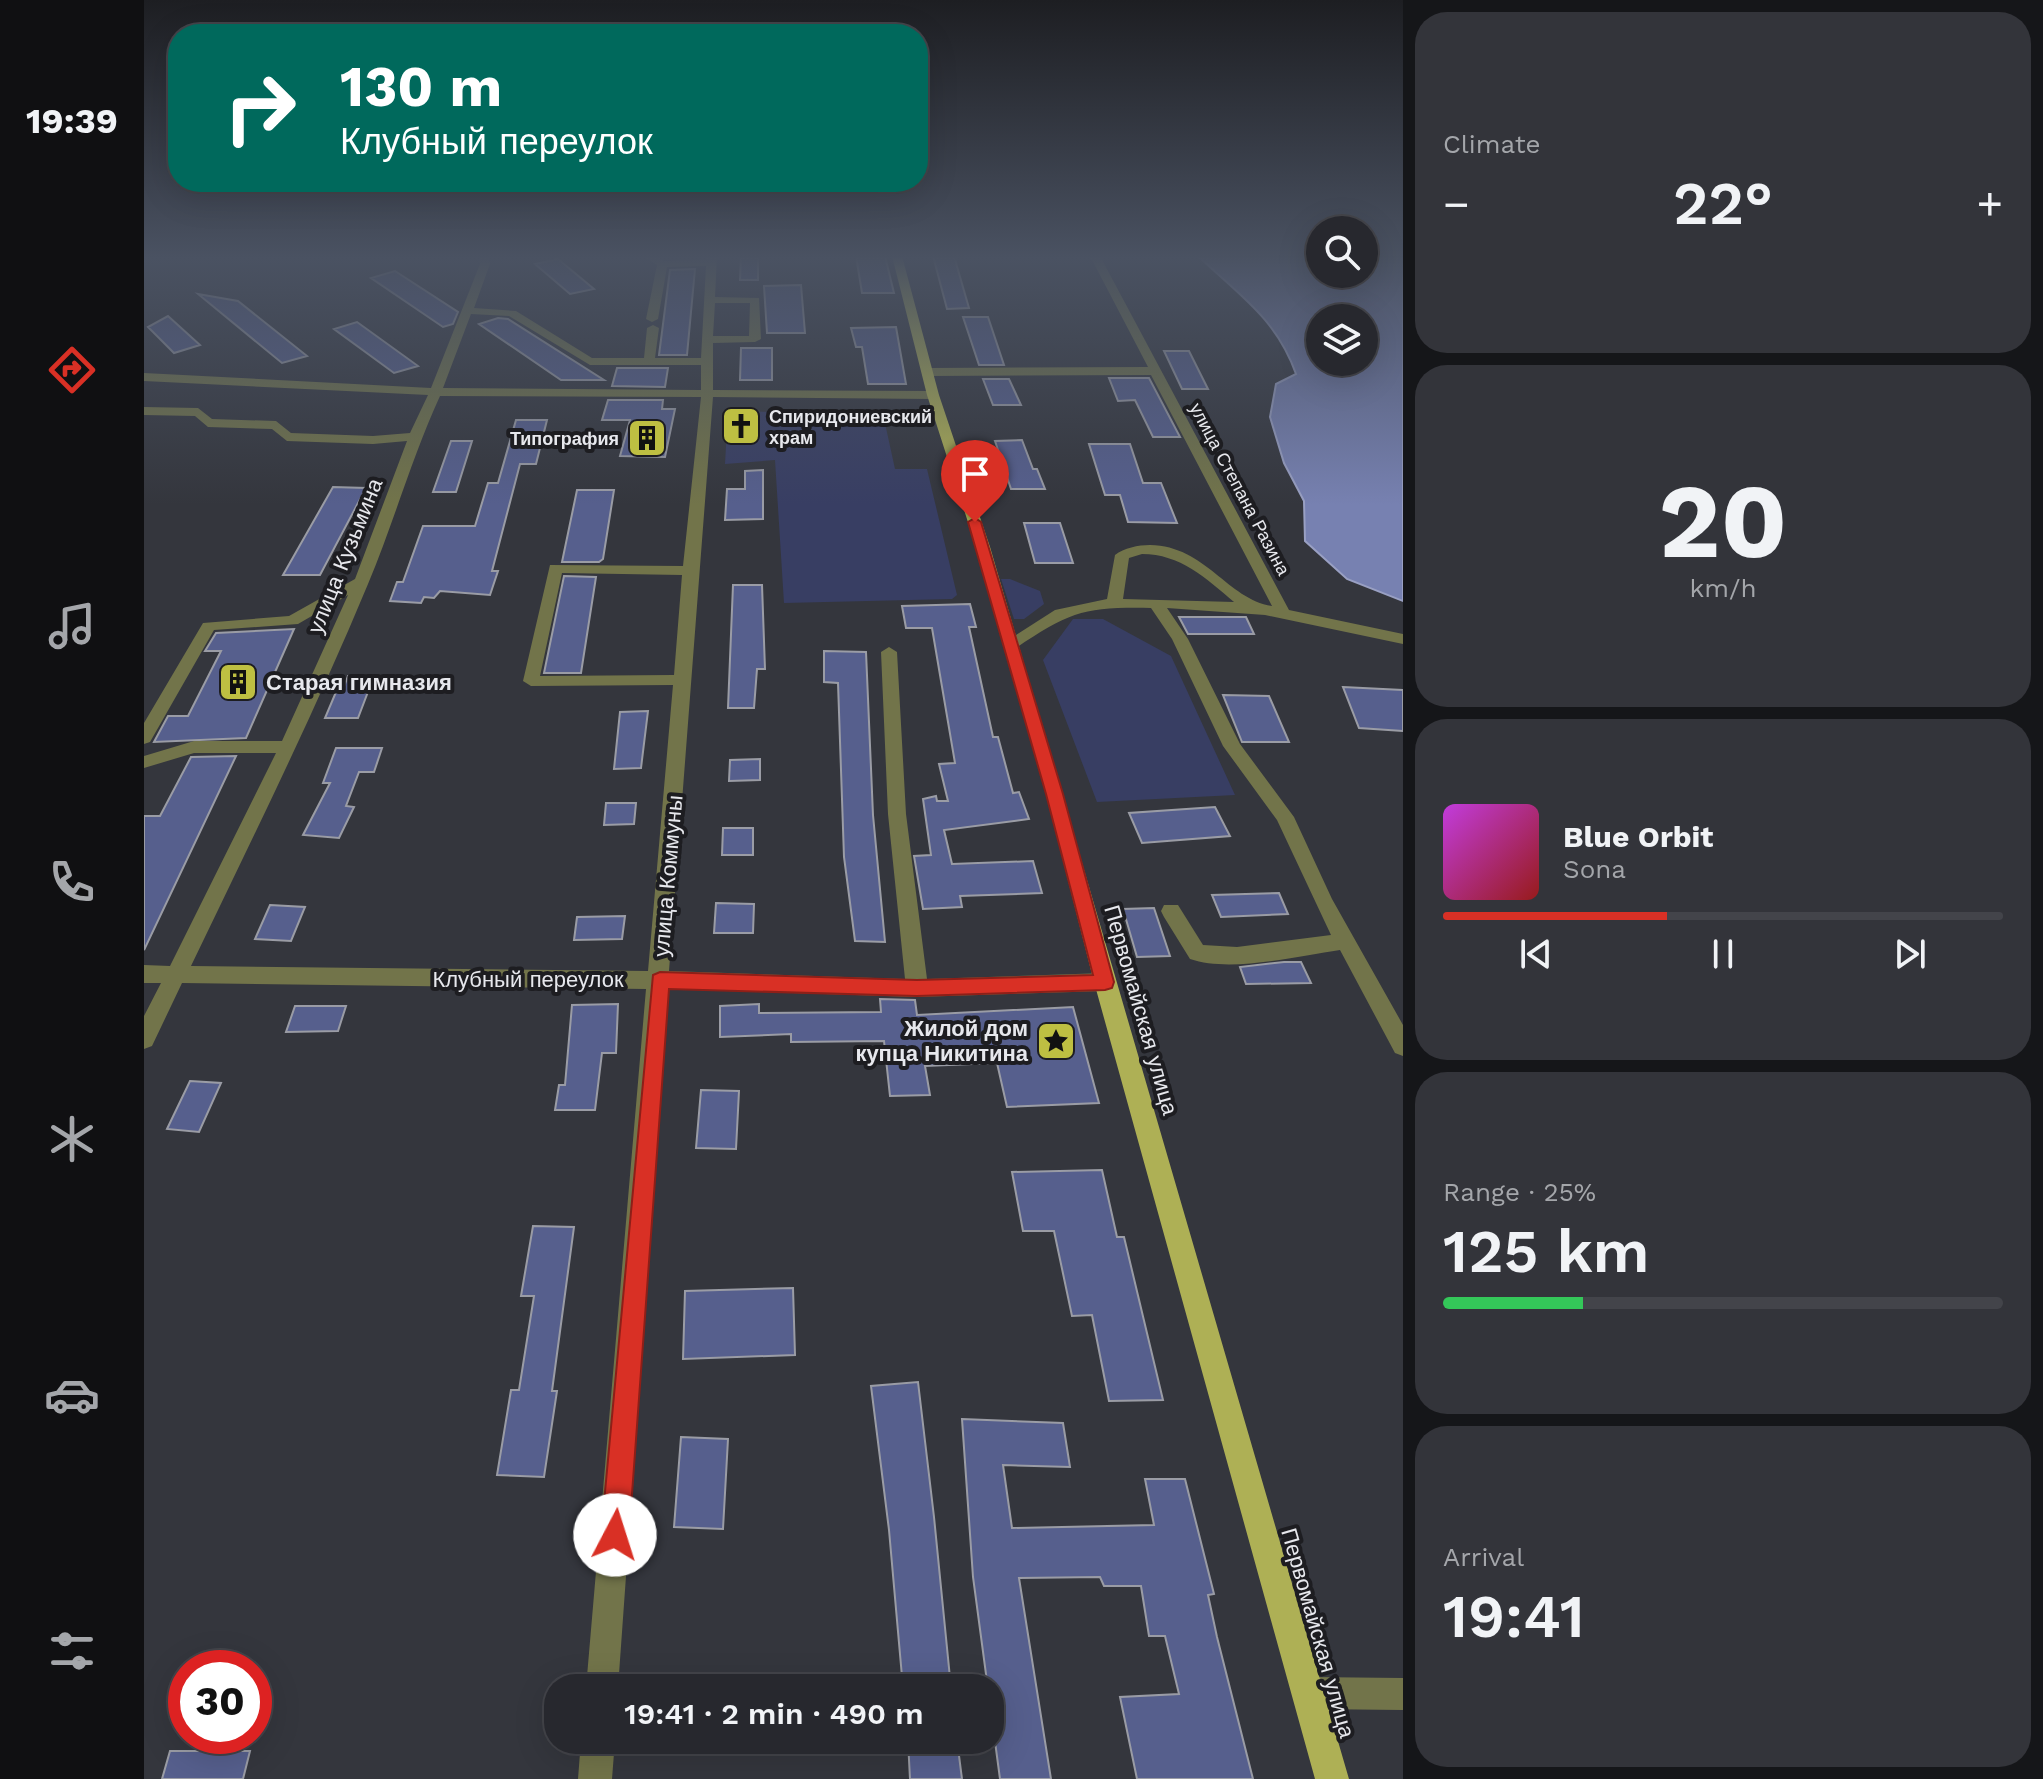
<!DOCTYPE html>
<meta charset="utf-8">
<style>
body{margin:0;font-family:"Work Sans",sans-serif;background:#33343a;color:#f1f3f6;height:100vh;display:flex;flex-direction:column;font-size:30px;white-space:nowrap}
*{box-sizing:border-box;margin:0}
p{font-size:26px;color:#a4a6aa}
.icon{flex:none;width:44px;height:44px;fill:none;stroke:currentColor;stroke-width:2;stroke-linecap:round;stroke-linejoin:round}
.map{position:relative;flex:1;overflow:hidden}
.drawer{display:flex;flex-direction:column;gap:12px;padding:12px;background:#151619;width:640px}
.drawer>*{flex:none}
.top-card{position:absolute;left:24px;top:24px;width:760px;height:168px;border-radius:32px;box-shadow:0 8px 32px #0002,0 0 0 2px #43444a;background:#00695c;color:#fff;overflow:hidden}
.controls{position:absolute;left:1162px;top:216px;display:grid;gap:16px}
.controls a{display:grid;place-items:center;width:72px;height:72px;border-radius:50%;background:#27282e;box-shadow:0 8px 32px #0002,0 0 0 2px #43444a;font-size:40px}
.speed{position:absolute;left:24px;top:1650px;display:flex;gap:16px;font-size:40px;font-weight:700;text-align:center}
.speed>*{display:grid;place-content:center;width:104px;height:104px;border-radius:50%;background:#27282e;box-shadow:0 8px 32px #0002,0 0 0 2px #43444a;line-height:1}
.speed .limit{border:12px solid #d22;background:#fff;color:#111}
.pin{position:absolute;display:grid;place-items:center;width:68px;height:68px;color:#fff;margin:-82px -34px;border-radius:50% 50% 50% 0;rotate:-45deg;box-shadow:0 0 8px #0007}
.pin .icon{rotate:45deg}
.me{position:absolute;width:88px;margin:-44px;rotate:5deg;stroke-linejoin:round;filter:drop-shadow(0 0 6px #0008)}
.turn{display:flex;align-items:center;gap:28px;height:168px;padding:0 40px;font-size:36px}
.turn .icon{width:104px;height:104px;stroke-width:2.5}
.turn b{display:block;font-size:56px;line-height:68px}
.big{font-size:60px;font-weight:600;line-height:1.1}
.drawer .widget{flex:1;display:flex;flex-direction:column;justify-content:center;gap:12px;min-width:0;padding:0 28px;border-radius:32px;background:#33343a}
.drawer .dial{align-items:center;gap:0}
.dial b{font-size:104px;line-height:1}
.song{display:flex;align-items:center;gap:24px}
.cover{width:96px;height:96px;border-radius:12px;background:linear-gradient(135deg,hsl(290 70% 55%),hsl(0 70% 35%))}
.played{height:8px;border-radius:4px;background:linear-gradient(90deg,#d93025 40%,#43444a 40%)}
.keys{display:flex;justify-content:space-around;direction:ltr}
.heat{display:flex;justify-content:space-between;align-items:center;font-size:44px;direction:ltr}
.charge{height:12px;border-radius:6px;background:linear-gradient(90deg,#34c759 25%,#43444a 0)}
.trip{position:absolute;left:400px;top:1674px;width:460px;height:80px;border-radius:32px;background:#27282e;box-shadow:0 8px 32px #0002,0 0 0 2px #43444a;font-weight:600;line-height:80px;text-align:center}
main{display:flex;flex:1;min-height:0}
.dock{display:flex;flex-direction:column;width:144px;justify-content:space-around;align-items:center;background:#101012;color:#a4a6aa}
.dock .icon{width:56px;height:56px}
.dock .current{color:#d93025}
.dock b{font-size:36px;color:#f1f3f6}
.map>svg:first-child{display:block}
.green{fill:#383e63}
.water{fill:#7781b1;stroke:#99a0c3;stroke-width:2;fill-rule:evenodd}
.building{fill:#565f8d;stroke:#9a9ca5;stroke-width:2}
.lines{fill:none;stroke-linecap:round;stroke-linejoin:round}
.minor{fill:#72744a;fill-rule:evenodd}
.major{fill:#aeb055;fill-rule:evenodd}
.route{fill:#d93025;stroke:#8d1f18;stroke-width:2}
.labels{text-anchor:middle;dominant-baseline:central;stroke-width:8;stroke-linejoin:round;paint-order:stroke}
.far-poi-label{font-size:18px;font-weight:bold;fill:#e7e8ed;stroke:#1d1d21;text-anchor:start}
.far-street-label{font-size:18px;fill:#e7e8ed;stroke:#1d1d21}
.street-label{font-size:22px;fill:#e7e8ed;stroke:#1d1d21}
.poi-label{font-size:22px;font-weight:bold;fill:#e7e8ed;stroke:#1d1d21;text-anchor:start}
</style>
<main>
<nav class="dock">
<b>19:39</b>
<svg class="icon current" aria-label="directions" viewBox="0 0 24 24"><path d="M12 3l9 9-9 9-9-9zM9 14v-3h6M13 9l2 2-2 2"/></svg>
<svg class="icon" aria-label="music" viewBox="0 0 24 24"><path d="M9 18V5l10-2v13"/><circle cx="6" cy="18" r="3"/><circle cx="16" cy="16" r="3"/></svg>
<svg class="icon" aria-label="phone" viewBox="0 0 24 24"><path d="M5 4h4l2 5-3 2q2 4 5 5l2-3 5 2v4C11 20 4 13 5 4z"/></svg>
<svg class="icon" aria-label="climate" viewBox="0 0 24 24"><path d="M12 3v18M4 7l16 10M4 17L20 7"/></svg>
<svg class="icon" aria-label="car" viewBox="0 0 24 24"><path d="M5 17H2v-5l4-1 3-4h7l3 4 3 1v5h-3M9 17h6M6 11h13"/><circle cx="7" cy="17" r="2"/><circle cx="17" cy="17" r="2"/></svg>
<svg class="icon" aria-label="filters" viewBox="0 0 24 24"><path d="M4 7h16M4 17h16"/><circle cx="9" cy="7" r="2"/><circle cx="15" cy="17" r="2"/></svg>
</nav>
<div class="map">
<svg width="1259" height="1779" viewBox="0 0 1259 1779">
<rect width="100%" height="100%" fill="#34363d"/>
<path class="green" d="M584,411L739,414L751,469H783L813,595L808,599L640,603L631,460L581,464Z
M857,579H866L896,591L900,604L880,619H870Z
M929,619H959L1027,656L1091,795L953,802L899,660Z"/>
<path class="water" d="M1054,256H1176V274H1220V256H1259V601L1203,579L1161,541L1160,501L1140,463L1126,417L1132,384L1152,374C1132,318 1095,295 1054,256ZM1176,318H1220V362H1176Z"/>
<path class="building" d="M597,256H614V280H596Z
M712,256H741L750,293H718Z
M789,256H810L825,308L803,309Z
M414,259L450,289L426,294L391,264Z
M551,269L543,355H515L526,270Z
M251,271L314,312L309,324L299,327L227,278Z
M657,285L661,333H623L620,286Z
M54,294L94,301L163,356L138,363Z
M24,316L56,345L30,353L4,327Z
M819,317H844L860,365H835Z
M354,318L364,319L460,380H417L335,324Z
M213,322L274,366L250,373L190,329Z
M752,327L762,384H724L718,347H712L707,328Z
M597,348H628V380H596Z
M1020,351H1045L1064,389H1038Z
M473,368H524L521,387L468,386Z
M965,378H1005L1036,437H1009L991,400L974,401Z
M839,379H865L877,405H849Z
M464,400H519L518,409H531L521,457L476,456L486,420H458Z
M372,420H403L392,464H376L348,571H354L346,595L296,591L290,598L280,597L277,603L246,601L253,582H259L279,526H331L344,483H354Z
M878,440L889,469H893L901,489H867L851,441Z
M307,441H328L312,492H289Z
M945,444H986L999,483H1017L1033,523L984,522L976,495H961Z
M619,470V519L581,520L583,489H601V471Z
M189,487L222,488L176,575H139Z
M433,490H470L459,559L455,562H418Z
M880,523H916L929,563H891Z
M420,576L452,577L437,673H400Z
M589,585H618L621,669H613L610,708H584Z
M826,604L832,627H825L849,737H854L869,793L875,792L885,819L800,830L808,864L889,861L898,893L816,896L818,907L779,909L770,856L787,855L779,799L792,796L793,801H804L795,764L811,763L788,628H762L758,606Z
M1035,617H1102L1110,634H1044Z
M150,629L102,738L10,742L24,716H44L77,651H61L72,633Z
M680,651L722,652L729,815L741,942L711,941L700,857L694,683L680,682Z
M204,676H230L214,718H181L192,692H198Z
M1199,687L1259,690V731L1215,728Z
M1079,695L1125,696L1145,742H1098Z
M504,711L497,768L470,769L476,712Z
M192,748H238L230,772H215L202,806L210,807L195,838L159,835L186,783H179Z
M92,756L0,950V816H16L47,757Z
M616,759V780L585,781L586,760Z
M462,803H492L490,824L460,825Z
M1071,807L1086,836L998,843L985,813Z
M579,828H609V855H578Z
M1135,893L1144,914L1077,917L1068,895Z
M572,903L610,904L609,933H570Z
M126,905L161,907L147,941L111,939Z
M1010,908L1026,956L993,957L979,909Z
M481,916L478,939L430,940L433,917Z
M1140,962H1157L1167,983L1102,984L1096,967Z
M736,999L771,1000L773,1015L929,1007L955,1103L863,1107L853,1063L781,1066L786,1095L746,1096L740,1041L647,1042V1034L576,1037V1006L615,1004V1013L737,1012Z
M474,1004L472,1053H458L451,1110H411L415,1085H421L428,1005Z
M151,1006H202L194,1031L142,1032Z
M46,1081L77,1083L55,1132L23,1129Z
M557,1090L595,1091L592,1149L552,1148Z
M958,1170L973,1237H980L1019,1400L965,1401L948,1315L928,1316L910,1231H879L868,1172Z
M389,1226L430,1227L408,1391H413L400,1477L353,1475L367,1390H375L390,1296H377Z
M649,1288L651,1355L539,1359L541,1291Z
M774,1382L790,1517L807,1688H759L745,1530L727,1386Z
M818,1419L919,1423L926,1467L859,1465L868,1528L1010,1525L1001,1479H1041L1070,1594L1064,1595L1073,1637L1109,1779H993L976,1697L1035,1694L1021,1636H1005L997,1586H960L956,1577L875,1578L907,1779H856L829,1577Z
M537,1437L584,1439L579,1529L530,1527Z
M764,1740H813L818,1779H766Z
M26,1751H106L99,1779H18Z"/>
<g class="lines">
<path class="minor" d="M335,256H345L346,264L330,308L372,311L448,358H500L503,328L509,325L515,328L511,358H557L562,266L523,267L514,319L508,322L502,319L513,265L499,256H512L520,261L563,260V256H573L571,297L615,298L617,339L611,342L569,343V390L789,391L795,395L789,399L569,397L525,971L761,979L744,814L737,652L745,647L753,652L762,814L783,979L961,973L969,976L972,982L969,988L961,991L773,997L524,989L474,1688H442L502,989L38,983L8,1046L0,1049V1016L17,983H0V965L26,966L132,753H50L0,768V756L50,741H138L204,595L154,624L70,630L6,742L0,744V723L59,623L145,616L211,579L263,441L229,444L143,441L128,429L64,427L51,416L0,415V407L54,408L68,419L132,421L147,433L229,436L266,433L284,395L0,381V373L287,388L336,264ZM571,303H606L605,336H569ZM327,314L365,316L446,365H557V390L299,388ZM296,396L557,397L539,566L406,565L379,681L387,686L529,685L504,971L47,966C108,839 170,714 224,584C250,522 268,457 296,396ZM418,573L538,575L530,675L396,676Z
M946,256H956L1145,610L1259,634V644L1121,615L1023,608L1044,639L1096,744L1150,817L1188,899L1259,1025V1056L1251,1053L1196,950C1153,956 1087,973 1046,959L1020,917L1017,911L1020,905H1034L1059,945L1093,947L1187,935L1133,820L1079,746L1028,639L1007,608C941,607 927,611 872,648L866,649L858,644L911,610L963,599L971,555C980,548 994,545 1006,545C1062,546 1083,599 1128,606L1007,375L784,376L778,372L784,368L1004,367ZM998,554C1036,554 1062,578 1090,602L979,599L985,558Z
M1165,1677L1259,1678V1710L1165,1709L1153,1705L1149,1693L1153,1681Z
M437,1740H471L468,1779H434Z"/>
<path class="major" d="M748,256H758L795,395L846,547L1205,1779H1171L950,982L902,794L832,547L783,395Z"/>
</g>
<linearGradient id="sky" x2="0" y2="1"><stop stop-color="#1d1e22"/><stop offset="0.51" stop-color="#4a5262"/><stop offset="1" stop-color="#4a5262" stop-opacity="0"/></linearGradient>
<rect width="1259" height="505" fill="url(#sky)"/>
<path class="route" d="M831,518L837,522L919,794L970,982L968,988L961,990L773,996L525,989L485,1535L481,1545L471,1549L461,1545L457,1535L509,975L516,972L773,980L949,975L902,794L824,522Z"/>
<defs>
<symbol id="church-square" viewBox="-11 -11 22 22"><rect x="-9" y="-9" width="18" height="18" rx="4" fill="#bebf42" stroke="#1d1d21"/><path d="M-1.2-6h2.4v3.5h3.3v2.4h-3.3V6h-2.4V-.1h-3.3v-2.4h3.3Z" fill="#111"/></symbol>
<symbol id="building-square" viewBox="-11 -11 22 22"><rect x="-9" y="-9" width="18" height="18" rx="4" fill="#bebf42" stroke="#1d1d21"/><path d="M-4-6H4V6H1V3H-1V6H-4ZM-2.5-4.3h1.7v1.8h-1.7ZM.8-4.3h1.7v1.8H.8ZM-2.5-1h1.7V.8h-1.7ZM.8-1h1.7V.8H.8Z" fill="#111"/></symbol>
<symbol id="sight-square" viewBox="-11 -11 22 22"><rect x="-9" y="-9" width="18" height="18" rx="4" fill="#bebf42" stroke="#1d1d21"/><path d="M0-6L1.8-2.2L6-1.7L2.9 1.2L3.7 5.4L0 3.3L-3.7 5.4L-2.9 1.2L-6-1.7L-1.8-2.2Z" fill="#111"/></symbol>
</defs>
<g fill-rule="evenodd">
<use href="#church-square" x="575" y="404" width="44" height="44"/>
<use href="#building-square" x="481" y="416" width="44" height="44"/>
<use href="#building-square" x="72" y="660" width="44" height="44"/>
<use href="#sight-square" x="890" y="1019" width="44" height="44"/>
</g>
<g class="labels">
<g class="far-poi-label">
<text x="625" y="416">Спиридониевский<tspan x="625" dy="21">храм</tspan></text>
<text x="475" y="438" text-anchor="end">Типография</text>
</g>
<g class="far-street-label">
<text transform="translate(1096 489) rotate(62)">улица Степана Разина</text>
</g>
<g class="street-label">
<text transform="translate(201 556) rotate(-68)">улица Кузьмина</text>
<text transform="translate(524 876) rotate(-85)">улица Коммуны</text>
<text x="384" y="979">Клубный переулок</text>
<text transform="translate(997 1010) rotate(74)">Первомайская улица</text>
<text transform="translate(1174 1633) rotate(74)">Первомайская улица</text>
</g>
<g class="poi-label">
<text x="122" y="682">Старая гимназия</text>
<text x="884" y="1028" text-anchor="end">Жилой дом<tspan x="884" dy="25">купца Никитина</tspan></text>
</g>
</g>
</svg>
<div class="controls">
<a><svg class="icon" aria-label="search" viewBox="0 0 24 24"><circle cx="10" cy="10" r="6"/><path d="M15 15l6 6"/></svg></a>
<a><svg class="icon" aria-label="layers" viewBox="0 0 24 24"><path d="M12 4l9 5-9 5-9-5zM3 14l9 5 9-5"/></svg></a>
</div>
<div class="speed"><div class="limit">30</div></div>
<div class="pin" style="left:831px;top:522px;background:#d93025"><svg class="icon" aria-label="arrive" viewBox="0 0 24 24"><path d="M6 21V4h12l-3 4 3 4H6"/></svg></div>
<svg class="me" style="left:471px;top:1535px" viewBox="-20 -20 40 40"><circle r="19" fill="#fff"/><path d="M0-13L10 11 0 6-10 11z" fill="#d93025"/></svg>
<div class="trip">19:41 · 2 min · 490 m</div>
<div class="top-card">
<div class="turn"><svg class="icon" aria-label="right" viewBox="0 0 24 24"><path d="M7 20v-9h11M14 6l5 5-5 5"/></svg><div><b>130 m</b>Клубный переулок</div></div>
</div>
</div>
<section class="drawer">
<div class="widget"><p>Climate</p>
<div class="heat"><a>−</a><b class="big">22°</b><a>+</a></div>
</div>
<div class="widget dial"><b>20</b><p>km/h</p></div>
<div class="widget">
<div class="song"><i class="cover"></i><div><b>Blue Orbit</b><p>Sona</p></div></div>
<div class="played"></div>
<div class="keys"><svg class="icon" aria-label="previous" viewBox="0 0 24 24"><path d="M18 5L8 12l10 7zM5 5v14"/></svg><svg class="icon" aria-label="pause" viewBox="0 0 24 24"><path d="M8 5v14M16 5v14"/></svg><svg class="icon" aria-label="next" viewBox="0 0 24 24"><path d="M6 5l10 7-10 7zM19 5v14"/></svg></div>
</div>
<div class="widget"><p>Range · 25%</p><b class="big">125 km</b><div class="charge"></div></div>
<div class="widget"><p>Arrival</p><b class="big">19:41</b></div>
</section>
</main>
